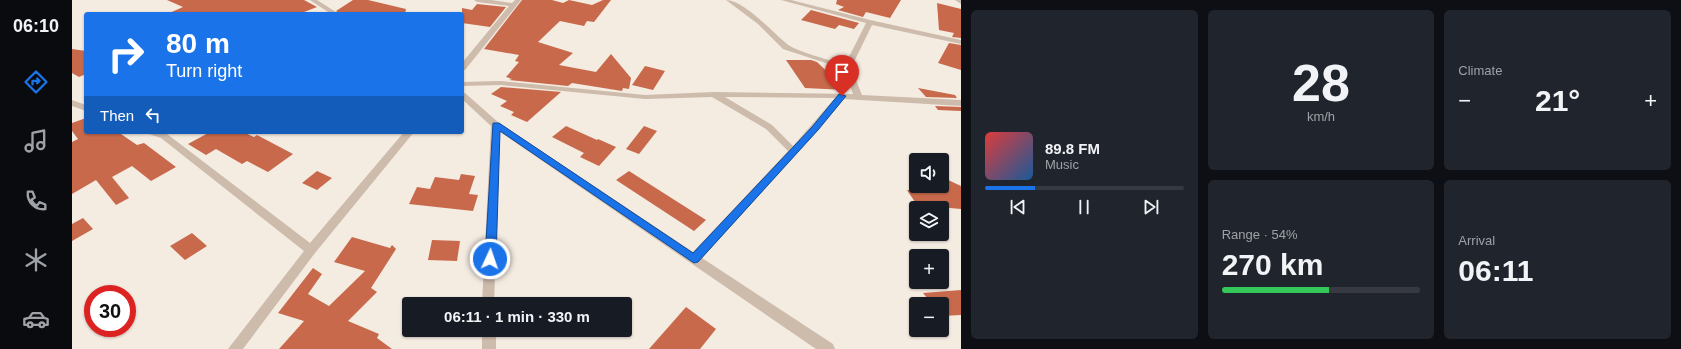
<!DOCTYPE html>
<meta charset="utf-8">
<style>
body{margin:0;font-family:Arial,sans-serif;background:#20242c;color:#f1f3f6;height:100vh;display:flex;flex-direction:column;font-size:15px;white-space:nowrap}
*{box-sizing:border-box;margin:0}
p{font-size:13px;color:#9ea1a6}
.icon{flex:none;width:22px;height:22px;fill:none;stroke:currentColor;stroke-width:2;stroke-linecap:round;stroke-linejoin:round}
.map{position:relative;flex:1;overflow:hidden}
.details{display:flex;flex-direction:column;gap:10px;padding:10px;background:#0d0f14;width:720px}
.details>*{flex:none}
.hud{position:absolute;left:12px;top:12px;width:380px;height:122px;border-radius:4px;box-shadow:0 1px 3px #0004;background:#1a73e8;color:#fff;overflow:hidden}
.fabs{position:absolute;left:837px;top:153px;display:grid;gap:8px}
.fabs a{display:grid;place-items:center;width:40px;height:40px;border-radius:4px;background:#171b24;box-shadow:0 1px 3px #0004;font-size:20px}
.speed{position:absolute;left:12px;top:285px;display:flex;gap:8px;font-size:20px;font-weight:700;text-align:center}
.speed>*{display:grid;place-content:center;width:52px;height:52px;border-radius:50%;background:#171b24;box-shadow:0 1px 3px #0004;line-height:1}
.speed .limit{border:6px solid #d22;background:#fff;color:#111}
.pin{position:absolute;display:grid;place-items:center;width:34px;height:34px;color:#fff;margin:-41px -17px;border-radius:50% 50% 50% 0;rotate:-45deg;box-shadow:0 0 4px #0007}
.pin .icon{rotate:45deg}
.me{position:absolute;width:44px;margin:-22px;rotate:3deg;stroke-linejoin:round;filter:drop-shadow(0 0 3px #0008)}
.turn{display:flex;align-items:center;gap:14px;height:84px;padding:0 16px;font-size:18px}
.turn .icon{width:52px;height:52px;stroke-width:2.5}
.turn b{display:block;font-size:28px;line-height:34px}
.then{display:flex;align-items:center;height:38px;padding:0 16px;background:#0003;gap:8px;font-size:15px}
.big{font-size:30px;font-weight:700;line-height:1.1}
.details .tile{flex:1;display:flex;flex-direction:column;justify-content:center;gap:6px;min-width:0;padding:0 14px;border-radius:6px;background:#20242c}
.details .dial{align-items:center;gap:0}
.dial b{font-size:52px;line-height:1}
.song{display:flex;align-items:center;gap:12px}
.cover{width:48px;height:48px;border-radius:6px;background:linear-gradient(135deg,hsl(0 70% 55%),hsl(210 70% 35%))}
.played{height:4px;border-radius:2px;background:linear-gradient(90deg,#1a73e8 25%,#363941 25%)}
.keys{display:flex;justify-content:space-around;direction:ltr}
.heat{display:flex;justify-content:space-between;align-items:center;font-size:22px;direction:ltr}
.charge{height:6px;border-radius:3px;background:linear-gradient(90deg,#34c759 54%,#363941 0)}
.details .tiles{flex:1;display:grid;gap:10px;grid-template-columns:repeat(3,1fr)}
.tile:first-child{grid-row:span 2}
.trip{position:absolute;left:330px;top:297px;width:230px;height:40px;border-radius:4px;background:#171b24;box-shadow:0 1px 3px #0004;font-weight:700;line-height:40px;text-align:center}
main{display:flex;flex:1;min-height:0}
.tabs{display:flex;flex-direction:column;width:72px;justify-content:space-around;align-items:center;background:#090b0e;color:#9ea1a6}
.tabs .icon{width:28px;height:28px}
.tabs .on{color:#1a73e8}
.tabs b{font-size:18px;color:#f1f3f6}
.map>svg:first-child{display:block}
.building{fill:#c8694b}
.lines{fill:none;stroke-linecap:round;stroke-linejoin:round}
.minor{fill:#cdbbac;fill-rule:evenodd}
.route{fill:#1a73e8;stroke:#114b97}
</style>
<main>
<nav class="tabs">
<b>06:10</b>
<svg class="icon on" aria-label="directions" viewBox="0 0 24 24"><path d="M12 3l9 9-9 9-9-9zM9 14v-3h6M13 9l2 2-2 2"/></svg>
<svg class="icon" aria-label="music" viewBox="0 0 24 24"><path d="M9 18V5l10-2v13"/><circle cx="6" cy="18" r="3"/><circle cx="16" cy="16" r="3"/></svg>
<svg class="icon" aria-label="phone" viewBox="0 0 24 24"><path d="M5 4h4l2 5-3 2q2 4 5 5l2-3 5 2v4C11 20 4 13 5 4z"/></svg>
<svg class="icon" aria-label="climate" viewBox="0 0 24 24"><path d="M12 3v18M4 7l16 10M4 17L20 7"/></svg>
<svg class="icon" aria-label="car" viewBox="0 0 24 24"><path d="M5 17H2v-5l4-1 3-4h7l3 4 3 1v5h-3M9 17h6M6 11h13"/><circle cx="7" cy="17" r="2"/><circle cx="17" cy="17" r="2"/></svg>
</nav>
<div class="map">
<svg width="889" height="349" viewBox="0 0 889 349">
<rect width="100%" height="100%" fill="#f4ebe1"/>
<path class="building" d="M95,0H232L245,7L227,14H95L111,7Z
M281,0H296L334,9L333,14H268L264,11Z
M450,0H480L491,3L497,0L520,5L531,0H539L522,22L515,21L512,26L488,21L466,42L501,53L487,65L524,72L539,54L559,78L557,89L551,88L550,91L500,83L496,86L437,80L440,79L434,77L447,62L443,61L447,55L412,49Z
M765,0H829L818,18L794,12L791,17L766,10L772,7L764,4Z
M865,3L889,9V38L880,37L882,33L867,30Z
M405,4L434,7L418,27L390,23V8L400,10Z
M739,10L787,23L782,29L767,25L763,29L729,20Z
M877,43L889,45V70L866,63Z
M0,49L14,51V74L7,77L0,73Z
M714,60H739L745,62L774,90L733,88Z
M573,66L593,71L581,90L560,85Z
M429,87L489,92L455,122L439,115L442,112L428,106L435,101L419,94Z
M846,88L883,95L885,98L854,97Z
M863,106L889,107V111L866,110Z
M14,118V132H46L65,145L72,143L104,167L79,181L60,166L40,177L57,198L44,205L24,180L0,194V142L6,139L0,131V123Z
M494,126L525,140L526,139L544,147L527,166L508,157L512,153L480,137Z
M572,126L585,131L567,154L554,149Z
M138,132H171L182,137L185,135L221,154L196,172L175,161L170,164L144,149L134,155L116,144Z
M245,171L260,178L245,190L230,183Z
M557,171L634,220L622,231L544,180Z
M389,174L403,176L397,194L406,195L401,211L337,204L345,187L358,189L363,177L387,180Z
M874,179L889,186V209L845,205L835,190L862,192L867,186H870V183Z
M11,218L21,229L0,241V224Z
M120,233L135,246L113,260L98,246Z
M280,237L318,248L320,245L324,249L299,288L305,292L276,321L307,334L305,338L320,349H207L232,321L206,313L241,268L250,274L236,294L257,306L293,271L262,262Z
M360,240L388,241L385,261L356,260Z
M889,290V315L870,316V304H860L851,293Z
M614,307L644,329L628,349H577Z"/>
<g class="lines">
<path class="minor" d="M238,0H245L267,14H259Z
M402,0H419L440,3L443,0H449L393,70H390V63L437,6L405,2Z
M654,0C672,0 701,33 715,44C723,51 761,61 773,65L794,23L709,0H719L798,20L889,40V44L800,25L779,68L790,95L889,100V106L772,99L746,130L630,258L761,344L763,349H744L428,132L422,304H410L419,126L390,99V93H393L427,123L621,252L716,151L694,129L640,97L573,99L429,85L390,86V82L429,81L573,95L642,92L781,94L772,69L711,49L686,24ZM653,97L763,98L721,146L700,125Z
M883,0H889V4Z
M0,100L14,105V111L0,106Z
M75,132H89L95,134L238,243L332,132H342L243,253L171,349H156L232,251L89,138L77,134Z
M410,330H424V349H410Z"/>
</g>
<path class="route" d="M767,94L774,96L746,130L626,262L622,263L428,131L424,259L422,262H414L413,259L421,123H427L621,253L740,127Z"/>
</svg>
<div class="fabs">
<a><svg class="icon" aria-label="sound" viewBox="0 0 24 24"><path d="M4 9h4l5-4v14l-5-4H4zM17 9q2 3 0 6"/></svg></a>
<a><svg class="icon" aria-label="layers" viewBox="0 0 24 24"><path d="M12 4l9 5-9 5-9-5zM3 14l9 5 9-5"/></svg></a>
<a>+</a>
<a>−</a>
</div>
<div class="speed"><div class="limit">30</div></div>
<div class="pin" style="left:770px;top:96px;background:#d93025"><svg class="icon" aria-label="arrive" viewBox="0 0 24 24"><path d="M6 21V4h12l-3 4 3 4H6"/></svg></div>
<svg class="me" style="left:418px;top:259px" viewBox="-20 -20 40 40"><circle r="17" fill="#1a73e8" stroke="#fff" stroke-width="3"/><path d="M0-11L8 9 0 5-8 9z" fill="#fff"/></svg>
<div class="trip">06:11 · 1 min · 330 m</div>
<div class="hud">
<div class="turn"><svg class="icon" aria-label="right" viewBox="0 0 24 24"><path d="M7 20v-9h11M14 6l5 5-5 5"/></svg><div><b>80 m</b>Turn right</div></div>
<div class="then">Then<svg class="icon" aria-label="left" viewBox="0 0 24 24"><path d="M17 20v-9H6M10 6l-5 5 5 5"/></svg></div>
</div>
</div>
<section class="details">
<div class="tiles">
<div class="tile">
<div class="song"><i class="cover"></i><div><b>89.8 FM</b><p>Music</p></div></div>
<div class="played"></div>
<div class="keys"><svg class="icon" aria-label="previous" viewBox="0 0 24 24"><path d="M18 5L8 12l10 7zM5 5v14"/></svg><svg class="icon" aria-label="pause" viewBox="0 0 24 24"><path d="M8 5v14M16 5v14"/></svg><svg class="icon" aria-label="next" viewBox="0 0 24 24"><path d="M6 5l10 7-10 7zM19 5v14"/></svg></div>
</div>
<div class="tile dial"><b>28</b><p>km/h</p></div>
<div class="tile"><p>Climate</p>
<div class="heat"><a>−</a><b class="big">21°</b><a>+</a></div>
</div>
<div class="tile"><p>Range · 54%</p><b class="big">270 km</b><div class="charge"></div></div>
<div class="tile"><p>Arrival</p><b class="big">06:11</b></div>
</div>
</section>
</main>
